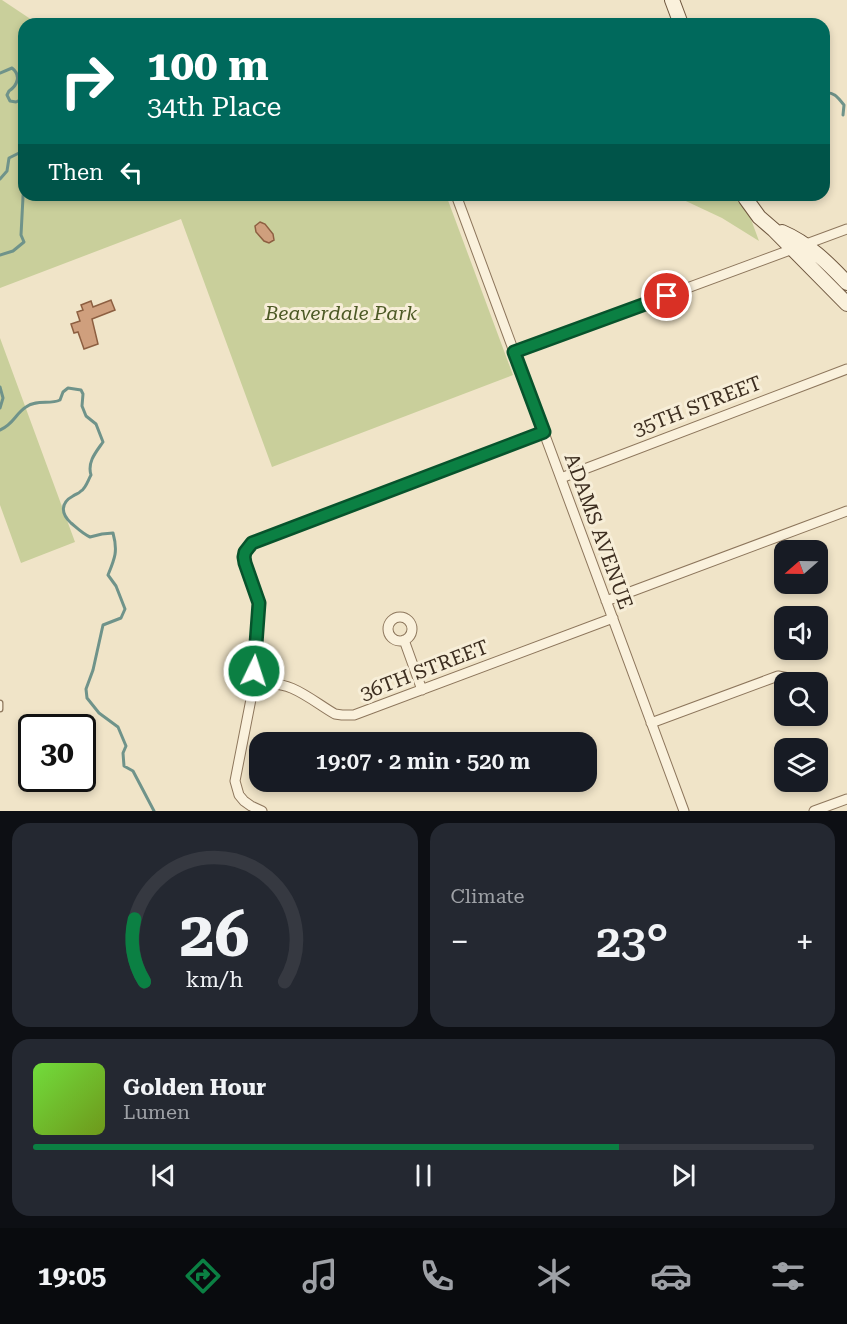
<!DOCTYPE html>
<meta charset="utf-8">
<style>
body{margin:0;font-family:"Roboto Serif",serif;background:#242831;color:#f1f3f6;height:100vh;display:flex;flex-direction:column;font-size:22px;white-space:nowrap}
*{box-sizing:border-box;margin:0}
p{font-size:20px;color:#9ea1a6}
.icon{flex:none;width:33px;height:33px;fill:none;stroke:currentColor;stroke-width:2;stroke-linecap:round;stroke-linejoin:round}
.map{position:relative;height:811px;overflow:hidden}
.drawer{display:flex;flex-direction:column;gap:12px;padding:12px;background:#0d0f14;flex:1}
.drawer>*{flex:none}
.top-card{position:absolute;left:18px;top:18px;width:812px;height:183px;border-radius:18px;box-shadow:0 3px 9px #0003;background:#00695c;color:#fff;overflow:hidden}
.needle{width:39px;rotate:250deg}
.controls{position:absolute;left:774px;top:540px;display:grid;gap:12px}
.controls a{display:grid;place-items:center;width:54px;height:54px;border-radius:12px;background:#171b24;box-shadow:0 3px 9px #0003;font-size:30px}
.speed{position:absolute;left:18px;top:714px;display:flex;gap:12px;font-size:30px;font-weight:700;text-align:center}
.speed>*{display:grid;place-content:center;width:78px;height:78px;border-radius:50%;background:#171b24;box-shadow:0 3px 9px #0003;line-height:1}
.speed .limit{border:3px solid #111;border-radius:9px;background:#fff;color:#111}
.pin{position:absolute;display:grid;place-items:center;width:51px;height:51px;color:#fff;margin:-26px;border:3px solid #fff;border-radius:50%;box-shadow:0 2px 6px #0007}
.me{position:absolute;width:66px;margin:-33px;rotate:4deg;stroke-linejoin:round;filter:drop-shadow(0 0 4px #0008)}
.turn{display:flex;align-items:center;gap:21px;height:126px;padding:0 30px;font-size:27px}
.turn .icon{width:78px;height:78px;stroke-width:2.5}
.turn b{display:block;font-size:42px;line-height:51px}
.then{display:flex;align-items:center;height:57px;padding:0 30px;background:#0003;gap:12px;font-size:22px}
.big{font-size:45px;font-weight:600;line-height:1.1}
.drawer .widget{flex:1;display:flex;flex-direction:column;justify-content:center;gap:9px;min-width:0;padding:0 21px;border-radius:18px;background:#242831}
.drawer .dial{align-items:center;gap:0}
.dial svg{height:156px;overflow:visible;fill:none;stroke:#363941;stroke-width:7;stroke-linecap:round;text-anchor:middle}
.dial text{fill:#f1f3f6;stroke:none}
.song{display:flex;align-items:center;gap:18px}
.cover{width:72px;height:72px;border-radius:9px;background:linear-gradient(135deg,hsl(100 70% 55%),hsl(80 70% 35%))}
.played{height:6px;border-radius:3px;background:linear-gradient(90deg,#0b8043 75%,#363941 75%)}
.keys{display:flex;justify-content:space-around;direction:ltr}
.heat{display:flex;justify-content:space-between;align-items:center;font-size:33px;direction:ltr}
.drawer .tiles{flex:1;display:grid;gap:12px;grid-template-columns:1fr 1fr}
.widget:last-child{grid-column:span 2}
.trip{position:absolute;left:249px;top:732px;width:348px;height:60px;border-radius:18px;background:#171b24;box-shadow:0 3px 9px #0003;font-weight:600;line-height:60px;text-align:center}
.dock{display:flex;height:96px;justify-content:space-around;align-items:center;background:#090b0e;color:#9ea1a6}
.dock .icon{width:42px;height:42px}
.dock .on{color:#0b8043}
.dock b{font-size:27px;color:#f1f3f6}
.map>svg:first-child{display:block}
.green{fill:#c9cf9b}
.lines{fill:none;stroke-linecap:round;stroke-linejoin:round}
.stream{stroke:#6f938a;stroke-width:3}
.building{fill:#cf9f7d;stroke:#8d5f41;stroke-width:1.5}
.lane-casing{stroke:#8d765c;stroke-width:7}
.street-casing{stroke:#8d765c;stroke-width:11}
.secondary-casing{stroke:#6f573f;stroke-width:16}
.lane{stroke:#faf1dc;stroke-width:4.5}
.street{stroke:#faf1dc;stroke-width:9}
.secondary{stroke:#faf1dc;stroke-width:14}
.route-casing{stroke:#07532c;stroke-width:15}
.route{stroke:#0b8043;stroke-width:10}
.labels{text-anchor:middle;dominant-baseline:central;stroke-width:6;stroke-linejoin:round;paint-order:stroke}
.park-label{font-size:20px;font-style:italic;fill:#4d5a26;stroke:#f7eed8}
.street-label{font-size:20px;fill:#3d2e20;stroke:#f7eed8}
</style>
<div class="map">
<svg width="847" height="811" viewBox="0 0 847 811">
<rect width="100%" height="100%" fill="#f0e4c8"/>
<path class="green" d="M0,0H2L38,24H24V195H446L513,375L272,467L181,219L0,288Z
M673,195H742L759,241L722,218Z
M0,338L75,542L21,563L0,505Z"/>
<g class="lines">
<path class="stream" d="M0,73L12,68C21,75 18,85 9,91L7,95L10,101L16,102L24,98
M824,93C834,92 837,96 844,105L843,115
M0,179L7,171L9,158L19,153L24,156
M0,255L13,251L24,242L21,235L24,178
M0,387L3,398L0,408
M0,430C14,424 15,414 26,407C37,399 50,405 60,400L63,392L68,388L81,390L83,394L82,406L86,416L96,424L103,442C96,452 87,462 91,475C88,480 86,488 81,491C77,495 77,493 73,496C60,503 61,514 71,523C77,528 83,534 90,537L102,534L113,533C118,551 115,558 108,575L116,586L125,609L121,618L103,625L93,670L86,689L87,698L99,713L118,727L126,746L123,753L124,766L133,771L154,811"/>
</g>
<path class="building" d="M260,222L265,224L273,234L274,240L269,243L264,241L256,232L255,226Z
M111,300L115,310L92,319L98,344L84,349L78,332L74,333L71,324L80,321L77,312L83,310L81,305L91,301L93,307Z"/>
<g class="lines">
<defs>
<path id="lane" d="M0,703V709"/>
<path id="street" d="M456,195L684,811
M514,352L847,229
M561,478L847,369
M606,601L847,511
M388 629a12 12 0 1 1 24 0a12 12 0 1 1-24 0Z
M404,640L422,690
M252,694C256,692 260,688 264,686C287,677 315,703 335,714L342,715H354L613,618
M651,723L778,676L795,679
M262,811L251,806L244,801L239,795L235,781L252,694L259,603L245,563C243,554 245,549 252,543L544,432
M814,811L847,799"/>
<path id="secondary" d="M672,0L681,24
M744,195L746,199L759,217L774,230L847,304
M782,232C808,243 828,263 847,283"/>
</defs>
<use href="#lane" class="lane-casing"/>
<use href="#street" class="street-casing"/>
<use href="#secondary" class="secondary-casing"/>
<use href="#lane" class="lane"/>
<use href="#street" class="street"/>
<use href="#secondary" class="secondary"/>
</g>
<g class="lines">
<defs>
<path id="route" d="M254,671L259,603L245,563L244,557L245,552L252,543L544,432L514,352L667,296"/>
</defs>
<use href="#route" class="route-casing"/>
<use href="#route" class="route"/>
</g>
<g class="labels">
<g class="park-label">
<text x="341" y="313">Beaverdale Park</text>
</g>
<g class="street-label">
<text transform="translate(697 406) rotate(-21)">35TH STREET</text>
<text transform="translate(599 531) rotate(70)">ADAMS AVENUE</text>
<text transform="translate(424 670) rotate(-21)">36TH STREET</text>
</g>
</g>
</svg>
<div class="controls">
<a><svg class="needle" viewBox="-14 -14 28 28"><path d="M0-13l5 13h-10z" fill="#e53935"/><path d="M0 13l5-13h-10z" fill="#9ea1a6"/></svg></a>
<a><svg class="icon" aria-label="sound" viewBox="0 0 24 24"><path d="M4 9h4l5-4v14l-5-4H4zM17 9q2 3 0 6"/></svg></a>
<a><svg class="icon" aria-label="search" viewBox="0 0 24 24"><circle cx="10" cy="10" r="6"/><path d="M15 15l6 6"/></svg></a>
<a><svg class="icon" aria-label="layers" viewBox="0 0 24 24"><path d="M12 4l9 5-9 5-9-5zM3 14l9 5 9-5"/></svg></a>
</div>
<div class="speed"><div class="limit">30</div></div>
<div class="pin" style="left:667px;top:296px;background:#d93025"><svg class="icon" aria-label="arrive" viewBox="0 0 24 24"><path d="M6 21V4h12l-3 4 3 4H6"/></svg></div>
<svg class="me" style="left:254px;top:671px" viewBox="-20 -20 40 40"><circle r="17" fill="#0b8043" stroke="#fff" stroke-width="3"/><path d="M0-11L8 9 0 5-8 9z" fill="#fff"/></svg>
<div class="trip">19:07 · 2 min · 520 m</div>
<div class="top-card">
<div class="turn"><svg class="icon" aria-label="right" viewBox="0 0 24 24"><path d="M7 20v-9h11M14 6l5 5-5 5"/></svg><div><b>100 m</b>34th Place</div></div>
<div class="then">Then<svg class="icon" aria-label="left" viewBox="0 0 24 24"><path d="M17 20v-9H6M10 6l-5 5 5 5"/></svg></div>
</div>
</div>
<section class="drawer">
<div class="tiles">
<div class="widget dial"><svg viewBox="0 0 100 80">
<path d="M14 69A42 42 0 1 1 86 69"/>
<path d="M14 69A42 42 0 0 1 9 37" stroke="#0b8043"/>
<text x="50" y="56" font-size="32" font-weight="700">26</text>
<text x="50" y="72" font-size="11">km/h</text>
</svg></div>
<div class="widget"><p>Climate</p>
<div class="heat"><a>−</a><b class="big">23°</b><a>+</a></div>
</div>
<div class="widget">
<div class="song"><i class="cover"></i><div><b>Golden Hour</b><p>Lumen</p></div></div>
<div class="played"></div>
<div class="keys"><svg class="icon" aria-label="previous" viewBox="0 0 24 24"><path d="M18 5L8 12l10 7zM5 5v14"/></svg><svg class="icon" aria-label="pause" viewBox="0 0 24 24"><path d="M8 5v14M16 5v14"/></svg><svg class="icon" aria-label="next" viewBox="0 0 24 24"><path d="M6 5l10 7-10 7zM19 5v14"/></svg></div>
</div>
</div>
</section>
<nav class="dock">
<b>19:05</b>
<svg class="icon on" aria-label="directions" viewBox="0 0 24 24"><path d="M12 3l9 9-9 9-9-9zM9 14v-3h6M13 9l2 2-2 2"/></svg>
<svg class="icon" aria-label="music" viewBox="0 0 24 24"><path d="M9 18V5l10-2v13"/><circle cx="6" cy="18" r="3"/><circle cx="16" cy="16" r="3"/></svg>
<svg class="icon" aria-label="phone" viewBox="0 0 24 24"><path d="M5 4h4l2 5-3 2q2 4 5 5l2-3 5 2v4C11 20 4 13 5 4z"/></svg>
<svg class="icon" aria-label="climate" viewBox="0 0 24 24"><path d="M12 3v18M4 7l16 10M4 17L20 7"/></svg>
<svg class="icon" aria-label="car" viewBox="0 0 24 24"><path d="M5 17H2v-5l4-1 3-4h7l3 4 3 1v5h-3M9 17h6M6 11h13"/><circle cx="7" cy="17" r="2"/><circle cx="17" cy="17" r="2"/></svg>
<svg class="icon" aria-label="filters" viewBox="0 0 24 24"><path d="M4 7h16M4 17h16"/><circle cx="9" cy="7" r="2"/><circle cx="15" cy="17" r="2"/></svg>
</nav>
